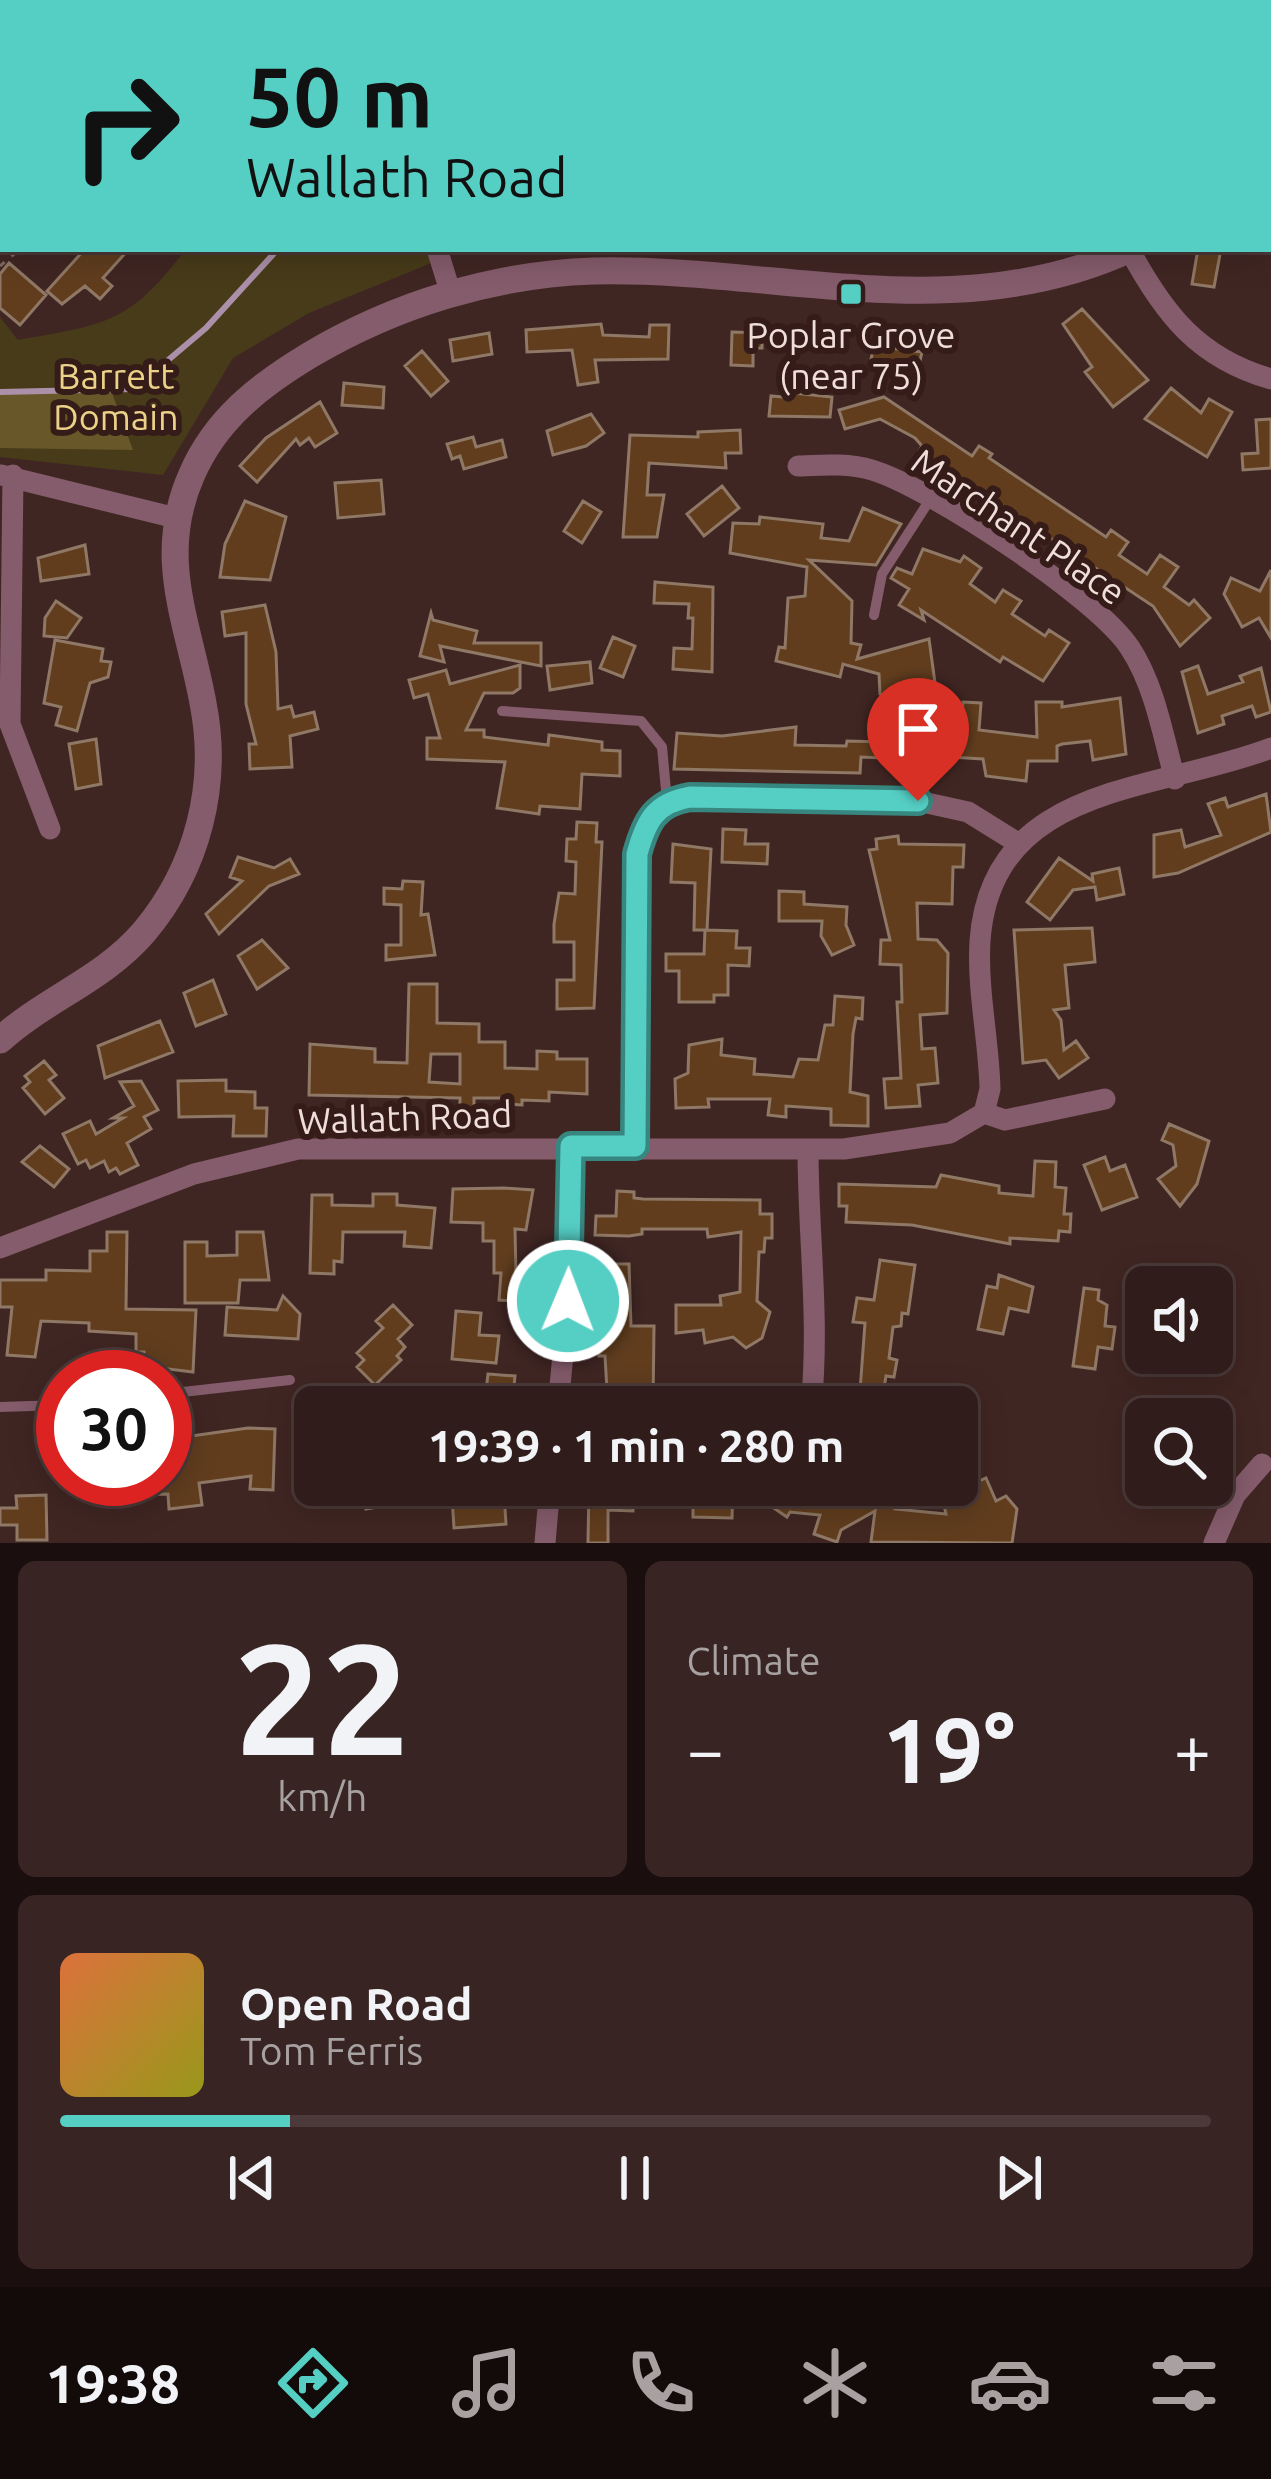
<!DOCTYPE html>
<meta charset="utf-8">
<style>
body{margin:0;font-family:Ubuntu,sans-serif;background:#382523;color:#f1f3f6;height:100vh;display:flex;flex-direction:column;font-size:45px;white-space:nowrap}
*{box-sizing:border-box;margin:0}
p{font-size:39px;color:#a8a1a2}
.icon{flex:none;width:66px;height:66px;fill:none;stroke:currentColor;stroke-width:2;stroke-linecap:round;stroke-linejoin:round}
.map{position:relative;height:1543px;overflow:hidden}
.drawer{display:flex;flex-direction:column;gap:18px;padding:18px;background:#1a0f0e;flex:1}
.drawer>*{flex:none}
.guide{position:absolute;left:0px;top:0px;width:1272px;height:252px;box-shadow:0 6px 30px #0003,0 0 0 3px #4b3a39;background:#55cec4;color:#111;overflow:hidden}
.tools{position:absolute;left:1125px;top:1266px;display:grid;gap:24px}
.tools a{display:grid;place-items:center;width:108px;height:108px;border-radius:18px;background:#301c1a;box-shadow:0 6px 30px #0003,0 0 0 3px #4b3a39;font-size:60px}
.speed{position:absolute;left:36px;top:1350px;display:flex;gap:24px;font-size:60px;font-weight:700;text-align:center}
.speed>*{display:grid;place-content:center;width:156px;height:156px;border-radius:50%;background:#301c1a;box-shadow:0 6px 30px #0003,0 0 0 3px #4b3a39;line-height:1}
.speed .limit{border:18px solid #d22;background:#fff;color:#111}
.pin{position:absolute;display:grid;place-items:center;width:102px;height:102px;color:#fff;margin:-123px -51px;border-radius:50% 50% 50% 0;rotate:-45deg;box-shadow:0 0 12px #0007}
.pin .icon{rotate:45deg}
.me{position:absolute;width:132px;margin:-66px;rotate:1deg;stroke-linejoin:round;filter:drop-shadow(0 0 9px #0008)}
.turn{display:flex;align-items:center;gap:42px;height:252px;padding:0 48px;font-size:54px}
.turn .icon{width:156px;height:156px;stroke-width:2.5}
.turn b{display:block;font-size:84px;line-height:102px}
.big{font-size:90px;font-weight:700;line-height:1.1}
.drawer .widget{flex:1;display:flex;flex-direction:column;justify-content:center;gap:18px;min-width:0;padding:0 42px;border-radius:18px;background:#382523}
.drawer .dial{align-items:center;gap:0}
.dial b{font-size:156px;line-height:1}
.song{display:flex;align-items:center;gap:36px}
.cover{width:144px;height:144px;border-radius:18px;background:linear-gradient(135deg,hsl(20 70% 55%),hsl(60 70% 35%))}
.played{height:12px;border-radius:6px;background:linear-gradient(90deg,#55cec4 20%,#4b3a39 20%)}
.keys{display:flex;justify-content:space-around;direction:ltr}
.heat{display:flex;justify-content:space-between;align-items:center;font-size:66px;direction:ltr}
.drawer .tiles{flex:1;display:grid;gap:18px;grid-template-columns:1fr 1fr}
.widget:last-child{grid-column:span 2}
.trip{position:absolute;left:294px;top:1386px;width:684px;height:120px;border-radius:18px;background:#301c1a;box-shadow:0 6px 30px #0003,0 0 0 3px #4b3a39;font-weight:700;line-height:120px;text-align:center}
.menu{display:flex;height:192px;justify-content:space-around;align-items:center;background:#130b0a;color:#a8a1a2}
.menu .icon{width:84px;height:84px}
.menu .selected{color:#55cec4}
.menu b{font-size:54px;color:#f1f3f6}
.map>svg:first-child{display:block}
.green{fill:#473b19}
.forest{fill:#675729}
.lines{fill:none;stroke-linecap:round;stroke-linejoin:round}
.stream{stroke:#ac90a9;stroke-width:6}
.building{fill:#613d1e;stroke:#8f7865;stroke-width:3;fill-rule:evenodd}
.path{stroke:#7f6865;stroke-width:3;stroke-dasharray:6 9;stroke-linecap:butt}
.service{stroke:#855c6c;stroke-width:10}
.minor{stroke:#855c6c;stroke-width:21}
.tertiary{stroke:#855c6c;stroke-width:27}
.route-casing{stroke:#37867f;stroke-width:30}
.route{stroke:#55cec4;stroke-width:21}
.poi-dot{fill:#55cec4;stroke:#351c19;stroke-width:4.5}
.labels{text-anchor:middle;dominant-baseline:central;stroke-width:12;stroke-linejoin:round;paint-order:stroke}
.poi-label{font-size:36px;fill:#f0dedb;stroke:#351c19}
.park-label{font-size:36px;fill:#ebd288;stroke:#351c19}
.street-label{font-size:36px;fill:#f0dedb;stroke:#351c19}
</style>
<div class="map">
<svg width="1271" height="1543" viewBox="0 0 1271 1543">
<rect width="100%" height="100%" fill="#402623"/>
<path class="green" d="M186,249H433L436,261L309,313L233,358L163,475L0,457V317L18,340C107,324 129,324 186,249Z"/>
<path class="forest" d="M0,393H112L133,450L0,448Z"/>
<g class="lines">
<path class="stream" d="M1269,241L1271,242
M0,392L134,389L206,328L278,249"/>
</g>
<path class="building" d="M85,249H129L103,278L112,286L100,299L85,286L62,304L47,291Z
M1198,249H1221L1214,287L1192,284Z
M9,263L46,295L20,325L0,308V274Z
M1082,309L1148,380L1113,407L1085,372L1092,367L1063,324Z
M601,324L603,335L649,337L650,325H669L668,359L595,360L598,382L578,385L572,350L527,352L526,330Z
M732,332L762,333V348H753V366L731,365Z
M489,333L492,354L453,361L450,340Z
M874,346L922,352L916,378L869,368Z
M422,351L448,381L431,396L405,366Z
M344,383L384,387L383,408L342,405Z
M1171,388L1201,413L1209,399L1232,412L1207,457L1145,419Z
M783,392L832,397L830,417L769,416L771,396L782,397Z
M884,397L972,456L979,446L992,454L989,458L1106,537L1111,530L1128,542L1119,555L1147,574L1160,555L1178,567L1164,587L1189,605L1194,600L1210,618L1180,646L1153,606L919,451L922,446L915,438L880,419L845,429L839,410Z
M320,402L337,433L315,447L309,438L300,445L296,439L257,482L240,466L266,438Z
M591,414L604,433L586,446L553,455L547,431Z
M1271,419V468L1243,470L1242,454L1258,453L1256,420Z
M740,430L741,453H725L726,468L649,463L647,495H664L657,537H623L630,435L698,437V432Z
M473,437L476,447L502,440L506,457L464,469L460,456L452,459L447,444Z
M381,480L384,514L338,518L335,483Z
M722,486L739,508L704,536L687,514Z
M245,501L286,517L270,580L220,577L225,544Z
M583,501L601,512L582,543L564,531Z
M863,508L901,524L876,565L809,560L852,601L851,643L861,645L857,659L929,639L935,683L887,696L880,694L879,674L843,664L840,677L776,661L779,647L785,648L788,598L805,596L807,567L730,553L733,523L759,524L760,517L823,524L821,538L849,541Z
M85,545L89,574L41,581L38,558Z
M923,549L960,562L964,556L981,568L970,584L995,602L1003,590L1021,601L1012,614L1045,636L1049,630L1069,643L1043,681L1003,657L1000,662L921,610L924,620L899,605L909,589L891,578L897,568L912,574Z
M1271,570V638L1259,618L1242,627L1224,594L1231,578L1260,591Z
M655,582L713,587L712,672L673,669L674,648L692,649L693,618H688L689,604L654,603Z
M56,601L81,618L67,638L44,636L45,618Z
M265,605L276,652L278,709L291,706L294,717L314,712L318,729L290,736L292,767L250,769L249,744H256L246,704V633L225,636L222,612Z
M431,613L433,620L477,631L474,643H541V666L440,646L444,662L420,656Z
M613,637L635,646L623,677L600,668Z
M55,640L103,649L101,661L111,662L108,677L90,683L77,731L56,725L61,707L44,703Z
M590,662L592,683L550,690L547,666Z
M520,665V688L513,693H484L466,730H484V737L548,745L549,735L602,742V750L620,751V776L582,774L580,809L540,806L539,814L497,808L505,762L427,759V738H440L428,694L414,698L409,680L446,670L450,684Z
M1198,666L1208,694L1243,682L1240,676L1261,668L1271,712L1256,717L1252,706L1222,716L1224,724L1198,733L1182,672Z
M1120,698L1126,754L1093,760L1090,741L1062,744L1057,746V761H1028L1026,781L986,776L983,759L950,757L949,767L928,765L929,760L861,757L860,773L674,769L677,733L722,736L796,727L795,745L846,746L847,741L885,742L886,715L921,717L920,743L951,746L953,714L962,715L963,702L981,703L979,730L1037,737L1036,702H1062V707Z
M96,739L101,784L76,789L69,744Z
M1266,794L1271,832L1178,873L1154,877V835L1181,830L1185,847L1221,835L1208,804L1225,798L1228,807Z
M577,822L597,823L596,842H602L594,1008L557,1009V980H574V942H554V924L559,893L575,894L576,862L566,861L567,839H576Z
M723,829L746,830L745,844H768L767,864L722,862Z
M898,836L899,844L964,845L963,867H953L952,904L917,903L918,939L937,940L948,953L947,1013L920,1015L922,1049L935,1048L938,1083L918,1085L920,1106L886,1108L884,1079L901,1078L897,1002H902L901,965L880,964L881,940H890L869,850L877,849L876,839Z
M673,844L711,849L707,930L737,931L736,948H750L749,966L728,965V995H714V1002H679V971H666V954H704L705,930H694L695,883L671,882Z
M238,857L274,868L290,859L299,874L269,886L219,934L206,914L242,881L230,877Z
M1059,858L1093,881L1092,874L1119,868L1124,894L1097,900L1095,887L1073,890L1050,920L1027,902Z
M403,881L423,882L421,915L428,914L435,955L386,960V945H401V905L384,904V888L402,889Z
M779,891L804,892V904L847,907L846,925L854,945L832,955L821,936L822,921H779Z
M1092,928L1095,962L1065,965L1069,1008L1054,1010L1061,1020L1064,1050L1076,1041L1088,1058L1059,1078L1046,1060L1023,1063L1014,930Z
M262,940L288,968L257,989L238,956Z
M213,980L226,1014L196,1026L184,993Z
M409,984H437V1023L479,1024V1042H505V1068L537,1069V1051L557,1052V1059H587V1094L549,1092V1101L522,1100V1105L506,1104V1098H474V1112H460V1098L309,1095L310,1044L375,1049V1062L407,1063ZM431,1054H460V1084L429,1082Z
M835,996L863,998L862,1019L856,1018L853,1034L850,1092L868,1096V1126L831,1125V1109L786,1106V1117L768,1115L770,1099H708L709,1107L676,1108L675,1079L688,1073L689,1045L722,1039L721,1055L755,1059L754,1074L793,1077L799,1059L818,1060L825,1025H833Z
M160,1021L173,1052L105,1078L98,1046Z
M44,1061L56,1075L49,1080L64,1098L45,1114L23,1088L30,1082L25,1076Z
M226,1080V1091L255,1092V1108H267L266,1136H233L234,1116L179,1117L178,1081Z
M141,1081L158,1110L144,1117L151,1129L127,1143L138,1165L120,1174L116,1168L109,1172L104,1161L90,1168L86,1160L78,1164L63,1134L90,1121L96,1134L123,1118H113L134,1106L120,1082Z
M1169,1124L1209,1141L1197,1184L1180,1206L1158,1179L1176,1166L1173,1145L1162,1140Z
M40,1146L69,1169L54,1187L22,1162Z
M1105,1157L1110,1171L1125,1165L1137,1197L1102,1210L1084,1165Z
M1035,1161L1056,1162L1055,1187L1066,1188L1064,1214H1071L1070,1232L1059,1231L1058,1241L1010,1238V1244L912,1225L846,1222L847,1206H839V1184L936,1187L941,1175L999,1186V1193L1033,1196Z
M504,1188L533,1190L526,1230L515,1229L516,1275L533,1276L531,1302L499,1300L501,1273H494V1241H483V1223L451,1222L453,1189Z
M617,1191L634,1192V1198L643,1199L760,1200V1214H772V1238H765L764,1252H759L757,1301L770,1312L762,1338L746,1348L733,1337L705,1343L703,1330L676,1333V1305H721L720,1296L740,1292L741,1232L708,1237L707,1229H642V1234L629,1236L595,1235L596,1216H616Z
M373,1194H397V1205L435,1208L431,1248L404,1246L405,1232H343L342,1262L334,1261V1274L310,1273L312,1195H332V1205L373,1206Z
M107,1232H127L126,1309L196,1310L193,1372L144,1366V1352H136V1334L89,1331V1323L41,1321L35,1357L7,1355L12,1307H0V1280H46V1270L90,1271V1251H107Z
M237,1232H263L269,1280H240L238,1303H185V1242H207V1256L237,1255Z
M880,1260L915,1265L908,1314L902,1313L901,1326L893,1327L889,1358L897,1360L894,1377L886,1376L883,1394L860,1391L865,1323L853,1322L857,1298L874,1300Z
M603,1264H629L631,1326H654L653,1407H608L605,1356H599V1321H606Z
M999,1275L1033,1287L1028,1312L1009,1308L1003,1334L978,1329L987,1286L997,1288Z
M1084,1288L1099,1290L1098,1300L1107,1305L1105,1326L1115,1327L1112,1349L1098,1347L1095,1369L1073,1366Z
M283,1296L300,1314L298,1339L225,1335L227,1307L277,1310Z
M393,1305L412,1325L398,1339L405,1347L397,1356L401,1360L375,1385L357,1367L364,1360L357,1353L383,1328L376,1321Z
M456,1311L481,1313L479,1335L499,1336L496,1363L452,1359Z
M488,1374L515,1376L512,1407H484Z
M248,1428L275,1429L273,1490L250,1489L251,1476L199,1483L202,1505L169,1509L168,1494L102,1496L100,1479H170L166,1450L179,1448L177,1438Z
M986,1478L996,1501L1006,1496L1017,1509L1012,1543L871,1542L875,1511L841,1530L837,1542L814,1534L820,1515L790,1512L787,1517L765,1502L779,1485L824,1493L823,1485H845L846,1498L860,1491L865,1500L896,1504L895,1509L946,1514L944,1505L974,1498L968,1486Z
M364,1485H413L414,1501L366,1509Z
M693,1485H733L732,1518L693,1517Z
M589,1487L633,1488V1511L608,1510V1543H588Z
M504,1493L506,1524L454,1528L452,1497Z
M46,1495L47,1540H17V1525H0V1508H17L16,1496Z"/>
<g class="lines">
<path class="path" d="M1269,206L1271,208
M0,266L20,249"/>
<path class="service" d="M1147,0L1148,3
M874,615L882,574L931,498
M502,711L641,721L662,747L667,801
M165,1394L290,1380
M0,1407L63,1405"/>
<path class="minor" d="M262,0L270,3
M166,3L167,0
M437,249L451,294
M1129,249C1164,314 1198,358 1271,379
M798,466C823,465 848,463 872,470C929,487 1098,598 1130,648C1155,686 1163,736 1175,779
M1,475L176,518
M13,475L10,724L50,829
M984,1113L990,1089C989,1041 977,990 980,941C991,783 1157,792 1271,748
M635,1146L637,854L644,826L667,801H918L968,812L1018,843
M808,1149C808,1235 820,1321 811,1407
M0,1248L194,1174L298,1149H844L950,1133L984,1113L1005,1120L1105,1099
M558,1407L568,1302L571,1146
M545,1543L550,1485
M1214,1543L1235,1495L1262,1464"/>
<path class="tertiary" d="M1269,124L1271,122
M0,1040C45,999 104,979 144,932C198,868 219,784 203,703C188,621 155,557 192,474C216,419 260,385 310,355C396,304 495,274 594,271C776,267 957,329 1130,249"/>
</g>
<g class="lines">
<defs>
<path id="route" d="M568,1301L571,1146H635L637,854C646,821 655,803 690,797L918,801"/>
</defs>
<use href="#route" class="route-casing"/>
<use href="#route" class="route"/>
</g>
<rect class="poi-dot" x="839" y="282" width="24" height="24" rx="6"/>
<g class="labels">
<g class="poi-label">
<text x="851" y="334">Poplar Grove<tspan x="851" dy="41">(near 75)</tspan></text>
</g>
<g class="park-label">
<text x="116" y="375">Barrett<tspan x="116" dy="41">Domain</tspan></text>
</g>
<g class="street-label">
<text transform="translate(1019 526) rotate(34)">Marchant Place</text>
<text transform="translate(405 1117) rotate(-2)">Wallath Road</text>
</g>
</g>
</svg>
<div class="tools">
<a><svg class="icon" aria-label="sound" viewBox="0 0 24 24"><path d="M4 9h4l5-4v14l-5-4H4zM17 9q2 3 0 6"/></svg></a>
<a><svg class="icon" aria-label="search" viewBox="0 0 24 24"><circle cx="10" cy="10" r="6"/><path d="M15 15l6 6"/></svg></a>
</div>
<div class="speed"><div class="limit">30</div></div>
<div class="pin" style="left:918px;top:801px;background:#d93025"><svg class="icon" aria-label="arrive" viewBox="0 0 24 24"><path d="M6 21V4h12l-3 4 3 4H6"/></svg></div>
<svg class="me" style="left:568px;top:1301px" viewBox="-20 -20 40 40"><circle r="17" fill="#55cec4" stroke="#fff" stroke-width="3"/><path d="M0-11L8 9 0 5-8 9z" fill="#fff"/></svg>
<div class="trip">19:39 · 1 min · 280 m</div>
<div class="guide">
<div class="turn"><svg class="icon" aria-label="right" viewBox="0 0 24 24"><path d="M7 20v-9h11M14 6l5 5-5 5"/></svg><div><b>50 m</b>Wallath Road</div></div>
</div>
</div>
<section class="drawer">
<div class="tiles">
<div class="widget dial"><b>22</b><p>km/h</p></div>
<div class="widget"><p>Climate</p>
<div class="heat"><a>−</a><b class="big">19°</b><a>+</a></div>
</div>
<div class="widget">
<div class="song"><i class="cover"></i><div><b>Open Road</b><p>Tom Ferris</p></div></div>
<div class="played"></div>
<div class="keys"><svg class="icon" aria-label="previous" viewBox="0 0 24 24"><path d="M18 5L8 12l10 7zM5 5v14"/></svg><svg class="icon" aria-label="pause" viewBox="0 0 24 24"><path d="M8 5v14M16 5v14"/></svg><svg class="icon" aria-label="next" viewBox="0 0 24 24"><path d="M6 5l10 7-10 7zM19 5v14"/></svg></div>
</div>
</div>
</section>
<nav class="menu">
<b>19:38</b>
<svg class="icon selected" aria-label="directions" viewBox="0 0 24 24"><path d="M12 3l9 9-9 9-9-9zM9 14v-3h6M13 9l2 2-2 2"/></svg>
<svg class="icon" aria-label="music" viewBox="0 0 24 24"><path d="M9 18V5l10-2v13"/><circle cx="6" cy="18" r="3"/><circle cx="16" cy="16" r="3"/></svg>
<svg class="icon" aria-label="phone" viewBox="0 0 24 24"><path d="M5 4h4l2 5-3 2q2 4 5 5l2-3 5 2v4C11 20 4 13 5 4z"/></svg>
<svg class="icon" aria-label="climate" viewBox="0 0 24 24"><path d="M12 3v18M4 7l16 10M4 17L20 7"/></svg>
<svg class="icon" aria-label="car" viewBox="0 0 24 24"><path d="M5 17H2v-5l4-1 3-4h7l3 4 3 1v5h-3M9 17h6M6 11h13"/><circle cx="7" cy="17" r="2"/><circle cx="17" cy="17" r="2"/></svg>
<svg class="icon" aria-label="filters" viewBox="0 0 24 24"><path d="M4 7h16M4 17h16"/><circle cx="9" cy="7" r="2"/><circle cx="15" cy="17" r="2"/></svg>
</nav>
